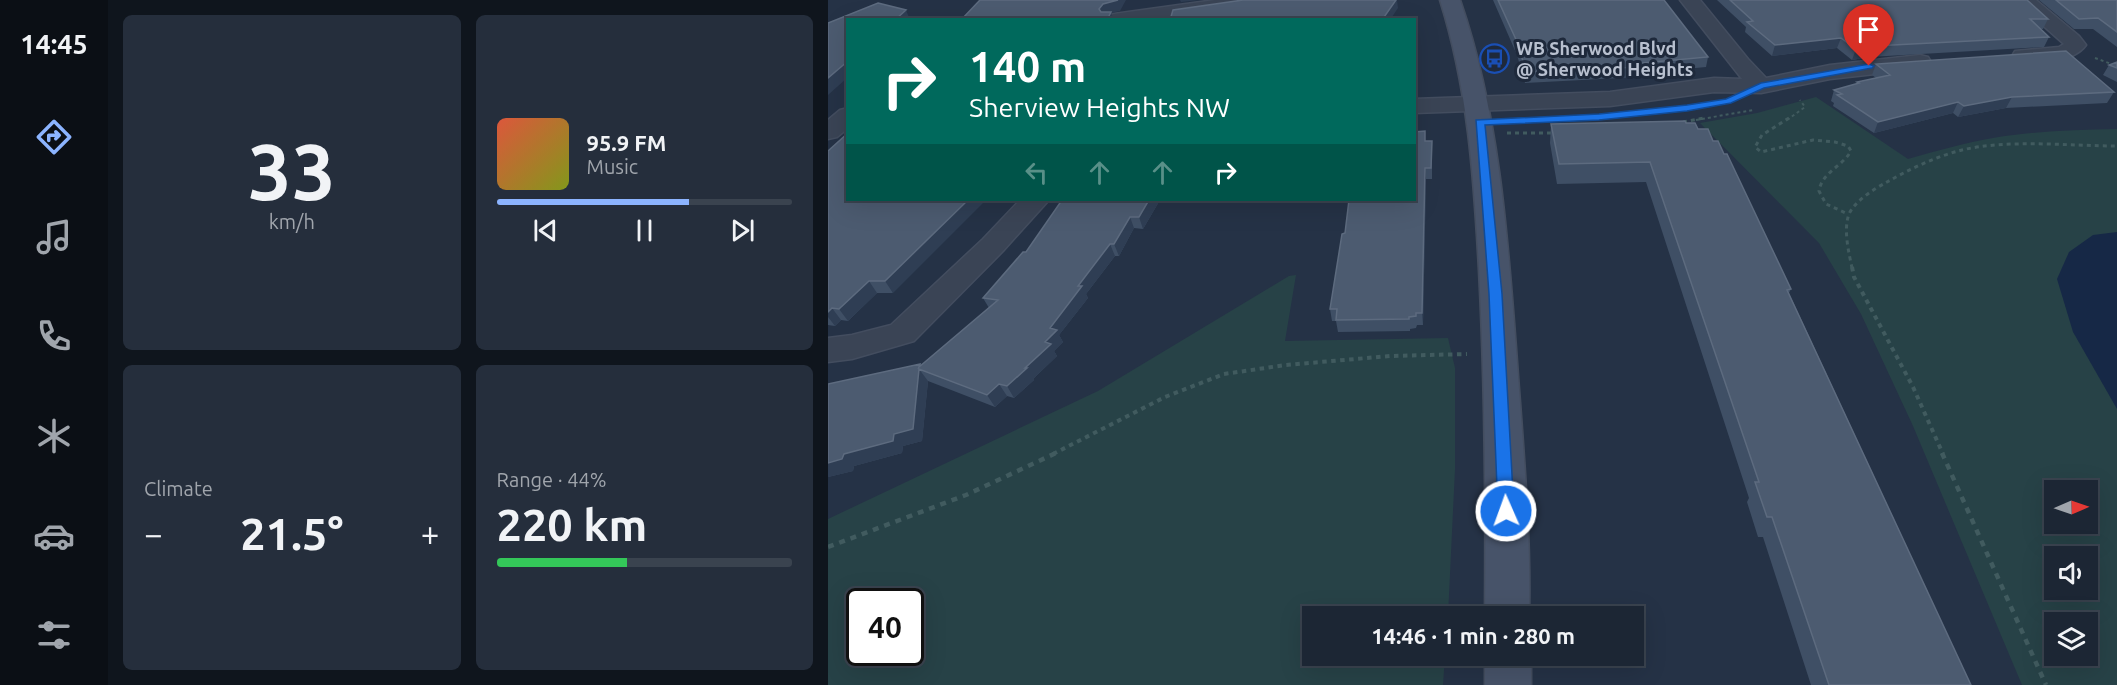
<!DOCTYPE html>
<meta charset="utf-8">
<style>
body{margin:0;font-family:Ubuntu,sans-serif;background:#252e3c;color:#f1f3f6;height:100vh;display:flex;flex-direction:column;font-size:22px;white-space:nowrap}
*{box-sizing:border-box;margin:0}
p{font-size:20px;color:#a0a5ac}
.icon{flex:none;width:33px;height:33px;fill:none;stroke:currentColor;stroke-width:2;stroke-linecap:round;stroke-linejoin:round}
.map{position:relative;flex:1;overflow:hidden}
.details{display:flex;flex-direction:column;gap:15px;padding:15px;background:#0f151d;width:720px}
.details>*{flex:none}
.top-card{position:absolute;left:18px;top:18px;width:570px;height:183px;border-radius:0px;box-shadow:0 6px 24px #0002,0 0 0 2px #3a434f;background:#00695c;color:#fff;overflow:hidden}
.needle{width:39px;rotate:88deg}
.tools{position:absolute;left:1216px;top:480px;display:grid;gap:12px}
.tools a{display:grid;place-items:center;width:54px;height:54px;border-radius:0px;background:#1c2634;box-shadow:0 6px 24px #0002,0 0 0 2px #3a434f;font-size:30px}
.speed{position:absolute;left:18px;top:588px;display:flex;gap:12px;font-size:30px;font-weight:700;text-align:center}
.speed>*{display:grid;place-content:center;width:78px;height:78px;border-radius:50%;background:#1c2634;box-shadow:0 6px 24px #0002,0 0 0 2px #3a434f;line-height:1}
.speed .limit{border:3px solid #111;border-radius:9px;background:#fff;color:#111}
.pin{position:absolute;display:grid;place-items:center;width:51px;height:51px;color:#fff;margin:-62px -26px;border-radius:50% 50% 50% 0;rotate:-45deg;box-shadow:0 0 6px #0007}
.pin .icon{rotate:45deg}
.me{position:absolute;width:66px;margin:-33px;rotate:358deg;stroke-linejoin:round;filter:drop-shadow(0 0 4px #0008)}
.turn{display:flex;align-items:center;gap:21px;height:126px;padding:0 24px;font-size:27px}
.turn .icon{width:78px;height:78px;stroke-width:2.5}
.turn b{display:block;font-size:42px;line-height:51px}
.lanes{display:flex;align-items:center;height:57px;padding:0 24px;background:#0003;justify-content:center;gap:30px;direction:ltr}
.lanes .off{opacity:.35}
.big{font-size:45px;font-weight:600;line-height:1.1}
.details .widget{flex:1;display:flex;flex-direction:column;justify-content:center;gap:9px;min-width:0;padding:0 21px;border-radius:9px;background:#252e3c}
.details .dial{align-items:center;gap:0}
.dial b{font-size:78px;line-height:1}
.song{display:flex;align-items:center;gap:18px}
.cover{width:72px;height:72px;border-radius:9px;background:linear-gradient(135deg,hsl(10 70% 55%),hsl(70 70% 35%))}
.played{height:6px;border-radius:3px;background:linear-gradient(90deg,#8cb4ff 65%,#3a434f 65%)}
.keys{display:flex;justify-content:space-around;direction:ltr}
.heat{display:flex;justify-content:space-between;align-items:center;font-size:33px;direction:ltr}
.charge{height:9px;border-radius:4px;background:linear-gradient(90deg,#34c759 44%,#3a434f 0)}
.details .tiles{flex:1;display:grid;gap:15px;grid-template-columns:repeat(2,1fr)}
.trip{position:absolute;left:474px;top:606px;width:342px;height:60px;border-radius:0px;background:#1c2634;box-shadow:0 6px 24px #0002,0 0 0 2px #3a434f;font-weight:600;line-height:60px;text-align:center}
main{display:flex;flex:1;min-height:0}
.dock{display:flex;flex-direction:column;width:108px;justify-content:space-around;align-items:center;background:#0b0f15;color:#a0a5ac}
.dock .icon{width:42px;height:42px}
.dock .selected{color:#8cb4ff}
.dock b{font-size:27px;color:#f1f3f6}
.map>svg:first-child{display:block}
.green{fill:#274247;fill-rule:evenodd}
.water{fill:#162846}
.lines{fill:none;stroke-linecap:round;stroke-linejoin:round}
.street-casing{stroke:#434d5f;stroke-width:3}
.secondary-casing{stroke:#434d5f;stroke-width:3}
.path-far3{stroke:#415b5f;stroke-width:2;stroke-dasharray:3 3;stroke-linecap:butt}
.path-far2{stroke:#415b5f;stroke-width:3;stroke-dasharray:4 4;stroke-linecap:butt}
.path-far1{stroke:#415b5f;stroke-width:4;stroke-dasharray:4.5 4.5;stroke-linecap:butt}
.path{stroke:#415b5f;stroke-width:4.5;stroke-dasharray:6 6;stroke-linecap:butt}
.street{fill:#3a4455;fill-rule:evenodd}
.secondary{fill:#475369;fill-rule:evenodd}
.wall{fill:#3f4f65}
.shaded-wall{fill:#2f3e54}
.building{fill:#4c5b70;stroke:#5d6b7f;stroke-width:1.5}
.route{fill:#1a73e8;stroke:#114b97;stroke-width:1.5}
.labels{text-anchor:middle;dominant-baseline:central;stroke-width:6;stroke-linejoin:round;paint-order:stroke}
.far-poi-label{font-size:18px;font-weight:bold;fill:#b8c0cf;stroke:#1e293b;text-anchor:start}
</style>
<main>
<nav class="dock">
<b>14:45</b>
<svg class="icon selected" aria-label="directions" viewBox="0 0 24 24"><path d="M12 3l9 9-9 9-9-9zM9 14v-3h6M13 9l2 2-2 2"/></svg>
<svg class="icon" aria-label="music" viewBox="0 0 24 24"><path d="M9 18V5l10-2v13"/><circle cx="6" cy="18" r="3"/><circle cx="16" cy="16" r="3"/></svg>
<svg class="icon" aria-label="phone" viewBox="0 0 24 24"><path d="M5 4h4l2 5-3 2q2 4 5 5l2-3 5 2v4C11 20 4 13 5 4z"/></svg>
<svg class="icon" aria-label="climate" viewBox="0 0 24 24"><path d="M12 3v18M4 7l16 10M4 17L20 7"/></svg>
<svg class="icon" aria-label="car" viewBox="0 0 24 24"><path d="M5 17H2v-5l4-1 3-4h7l3 4 3 1v5h-3M9 17h6M6 11h13"/><circle cx="7" cy="17" r="2"/><circle cx="17" cy="17" r="2"/></svg>
<svg class="icon" aria-label="filters" viewBox="0 0 24 24"><path d="M4 7h16M4 17h16"/><circle cx="9" cy="7" r="2"/><circle cx="15" cy="17" r="2"/></svg>
</nav>
<section class="details">
<div class="tiles">
<div class="widget dial"><b>33</b><p>km/h</p></div>
<div class="widget">
<div class="song"><i class="cover"></i><div><b>95.9 FM</b><p>Music</p></div></div>
<div class="played"></div>
<div class="keys"><svg class="icon" aria-label="previous" viewBox="0 0 24 24"><path d="M18 5L8 12l10 7zM5 5v14"/></svg><svg class="icon" aria-label="pause" viewBox="0 0 24 24"><path d="M8 5v14M16 5v14"/></svg><svg class="icon" aria-label="next" viewBox="0 0 24 24"><path d="M6 5l10 7-10 7zM19 5v14"/></svg></div>
</div>
<div class="widget"><p>Climate</p>
<div class="heat"><a>−</a><b class="big">21.5°</b><a>+</a></div>
</div>
<div class="widget"><p>Range · 44%</p><b class="big">220 km</b><div class="charge"></div></div>
</div>
</section>
<div class="map">
<svg width="1289" height="685" viewBox="0 0 1289 685">
<rect width="100%" height="100%" fill="#253246"/>
<path class="green" d="M988,97L1080,159C1108,151 1136,143 1165,138C1206,131 1247,130 1289,129V685H1194L1085,426L1033,314L991,243L872,123L929,113ZM1227,490H1260V524H1227ZM1227,556H1260V590H1227ZM1227,622H1260V656H1227Z
M468,275L457,341L620,338L627,368V469L620,616H484V656H617L615,685H0V519L270,391L461,276ZM32,602H82V652H32Z"/>
<path class="water" d="M1289,232V409L1245,332L1229,279L1241,252L1265,235Z"/>
<g class="lines">
<defs>
<path id="street" d="M387,0H439L436,4L429,6L332,20H276L279,16L286,14Z
M852,0H872L920,59L938,78L1002,65L1092,55L1100,57L1103,62L1100,67L1092,69L1002,79L933,93L886,92L782,106L586,113V99L782,92L886,78L914,79Z
M1186,0H1208L1251,36L1258,45C1245,63 1207,65 1187,61L1184,56L1187,51L1231,47L1236,44Z
M20,108V128L9,137L0,139V120L12,110Z
M192,200H221L175,251L86,341L24,359L0,362V338L24,335L63,325L155,239Z"/>
<path id="secondary" d="M612,0H632C672,116 680,241 689,362C695,446 703,532 701,616H657C658,501 657,385 651,270C646,178 640,88 612,0Z
M657,656H703V685H657Z"/>
</defs>
<use href="#street" class="street-casing"/>
<use href="#secondary" class="secondary-casing"/>
<path class="path-far3" d="M1267,58L1289,66
M868,120L925,110
M959,120L977,107L972,100"/>
<path class="path-far2" d="M961,118L934,135L927,147L933,152L985,140L1007,142L1020,146L1023,151C1014,167 994,172 991,191L998,204L1020,214
M855,122L876,118
M679,133H725
M1024,268C1021,253 1015,230 1021,214C1027,201 1046,189 1059,182C1082,169 1109,156 1134,150C1179,139 1242,146 1289,146"/>
<path class="path-far1" d="M1024,267L1026,277L1085,387L1115,454
M225,454L337,397L396,374L458,365L562,356L639,354"/>
<path class="path" d="M1114,453L1218,685
M0,547L138,495L228,453"/>
<use href="#street" class="street"/>
<use href="#secondary" class="secondary"/>
</g>
<path class="wall" d="M665,0H836L880,57L878,67L815,73V77H811L697,83L689,55Z
M889,0H1199L1220,19L1215,29H1213L1221,37L1216,47L1041,57L1024,60L1009,48L944,56L917,32L918,27Z
M1211,0H1289V47L1265,29H1246Z
M586,50H588L589,60L588,88H586Z
M1289,62V82L1275,75L1281,65Z
M1048,64L1286,92L1279,103L1178,108L1130,117L1125,113L1046,133L1005,106L1006,103L1003,101L1006,90L1028,84L1029,82L1048,78L1044,75Z
M858,123L870,129L885,141L963,289L961,293L1143,685H983L935,537H930L919,502L921,498L818,182L729,184L722,143L723,124Z
M598,141H604V179H598L595,325H589L588,328L582,329V331L510,332L508,321H504L502,309L517,233Z
M0,151L65,293H49L20,321L13,320L7,326L0,325Z
M332,200L315,229L306,228L291,256H287L258,294L260,298L231,335L235,342L226,351L229,356L205,379L206,380L186,398L179,396L167,407L100,381L94,441L75,446L74,453L26,466L25,471L0,477L92,364L93,366L161,308L155,298L198,252Z"/>
<path class="shaded-wall" d="M290,0H298L292,11L283,13L286,20L274,19L271,9L275,4Z
M352,0H371L353,2Z
M568,0H569L570,8L562,20H554Z
M78,10L82,20H67Z
M1013,38L1009,48L944,56L947,45Z
M1045,46L1041,57L1024,60L1028,49Z
M588,50L589,60L588,88Z
M20,61L19,78L0,95V78Z
M816,66L815,77H811L812,67Z
M1184,97L1178,108L1130,117L1136,106Z
M1130,102L1125,113L1046,133L1050,122Z
M597,168L598,179L595,325L594,313Z
M140,200H158L65,293L57,281Z
M321,200H332L315,229L311,217Z
M302,217L306,228L291,256L286,244Z
M282,244L287,256L258,294L260,298L231,335L235,342L226,351L229,356L205,379L206,380L186,398L179,386L197,368L217,342L222,328L250,286Z
M41,281L49,293L20,321L11,309Z
M4,308L13,320L7,326L0,317V312Z
M91,369L100,381L94,441L75,446L74,453L26,466L25,471L0,477V463L16,454L66,434Z
M171,384L179,396L167,407L159,395Z"/>
<path class="building" d="M152,0H290L275,4L271,9L273,12H283L279,20H133Z
M415,0H568L554,20H342L345,10Z
M670,0H836L880,57L815,63L816,66L812,67L698,72L690,44Z
M902,0H1199L1220,19H1202L1221,37L1045,46L1028,49L1013,38L947,45L919,22L925,21Z
M1228,0H1289V32L1270,18L1251,19Z
M50,3L78,10L67,20H20V61L0,78V23Z
M586,50H588V77H586Z
M1238,51L1286,92L1184,97L1136,106L1130,102L1050,122L1009,95L1014,94L1006,90L1031,83L1029,82L1062,75L1048,64Z
M1289,62V68L1281,65Z
M857,121L858,123H867L870,129H880L885,141H890L896,154H899L963,289L959,290L1143,685H1001L944,517H939L927,482H931L822,162L731,164L723,124Z
M597,131V141H604L603,168H597L594,313H588V316L581,317V319L508,320L509,309H502L514,234L517,233L521,200H586V132Z
M20,133V200H140L57,281H41L11,309L4,308L0,312V151Z
M234,200H321L311,217H302L286,244H282L250,286H254L222,328L229,330L217,342L223,344L197,368H199L179,386L171,384L159,395L91,369L85,429L66,434L65,441L16,454L14,459L0,463V384L92,364L91,367L170,300L155,298L195,252H198Z"/>
<path class="route" d="M1041,64L1046,66L1044,68L936,88L903,103L859,111L771,120L657,125L674,294L686,511L684,516L678,518L672,516L670,511L661,294L648,120L771,114L859,105L898,99L933,83Z"/>
<defs>
<symbol id="bus-ring" viewBox="-11 -11 22 22"><circle r="9.5" fill="#1e293b" stroke="#1a4fb4" stroke-width="1.5"/><path d="M-5-6H5V4H4V6H2V4H-2V6H-4V4H-5ZM-3.5-4V0h7V-4ZM-3.5 1.2v1.5H-2V1.2ZM2 1.2v1.5H3.5V1.2Z" fill="#1a4fb4"/></symbol>
</defs>
<g fill-rule="evenodd">
<use href="#bus-ring" x="650" y="42" width="33" height="33"/>
</g>
<g class="labels">
<g class="far-poi-label">
<text x="688" y="48">WB Sherwood Blvd<tspan x="688" dy="21">@ Sherwood Heights</tspan></text>
</g>
</g>
</svg>
<div class="tools">
<a><svg class="needle" viewBox="-14 -14 28 28"><path d="M0-13l5 13h-10z" fill="#e53935"/><path d="M0 13l5-13h-10z" fill="#a0a5ac"/></svg></a>
<a><svg class="icon" aria-label="sound" viewBox="0 0 24 24"><path d="M4 9h4l5-4v14l-5-4H4zM17 9q2 3 0 6"/></svg></a>
<a><svg class="icon" aria-label="layers" viewBox="0 0 24 24"><path d="M12 4l9 5-9 5-9-5zM3 14l9 5 9-5"/></svg></a>
</div>
<div class="speed"><div class="limit">40</div></div>
<div class="pin" style="left:1041px;top:66px;background:#d93025"><svg class="icon" aria-label="arrive" viewBox="0 0 24 24"><path d="M6 21V4h12l-3 4 3 4H6"/></svg></div>
<svg class="me" style="left:678px;top:511px" viewBox="-20 -20 40 40"><circle r="17" fill="#1a73e8" stroke="#fff" stroke-width="3"/><path d="M0-11L8 9 0 5-8 9z" fill="#fff"/></svg>
<div class="trip">14:46 · 1 min · 280 m</div>
<div class="top-card">
<div class="turn"><svg class="icon" aria-label="right" viewBox="0 0 24 24"><path d="M7 20v-9h11M14 6l5 5-5 5"/></svg><div><b>140 m</b>Sherview Heights NW</div></div>
<div class="lanes"><svg class="icon off" aria-label="left" viewBox="0 0 24 24"><path d="M17 20v-9H6M10 6l-5 5 5 5"/></svg><svg class="icon off" aria-label="ahead" viewBox="0 0 24 24"><path d="M12 20V5M6 11l6-6 6 6"/></svg><svg class="icon off" aria-label="ahead" viewBox="0 0 24 24"><path d="M12 20V5M6 11l6-6 6 6"/></svg><svg class="icon" aria-label="right" viewBox="0 0 24 24"><path d="M7 20v-9h11M14 6l5 5-5 5"/></svg></div>
</div>
</div>
</main>
